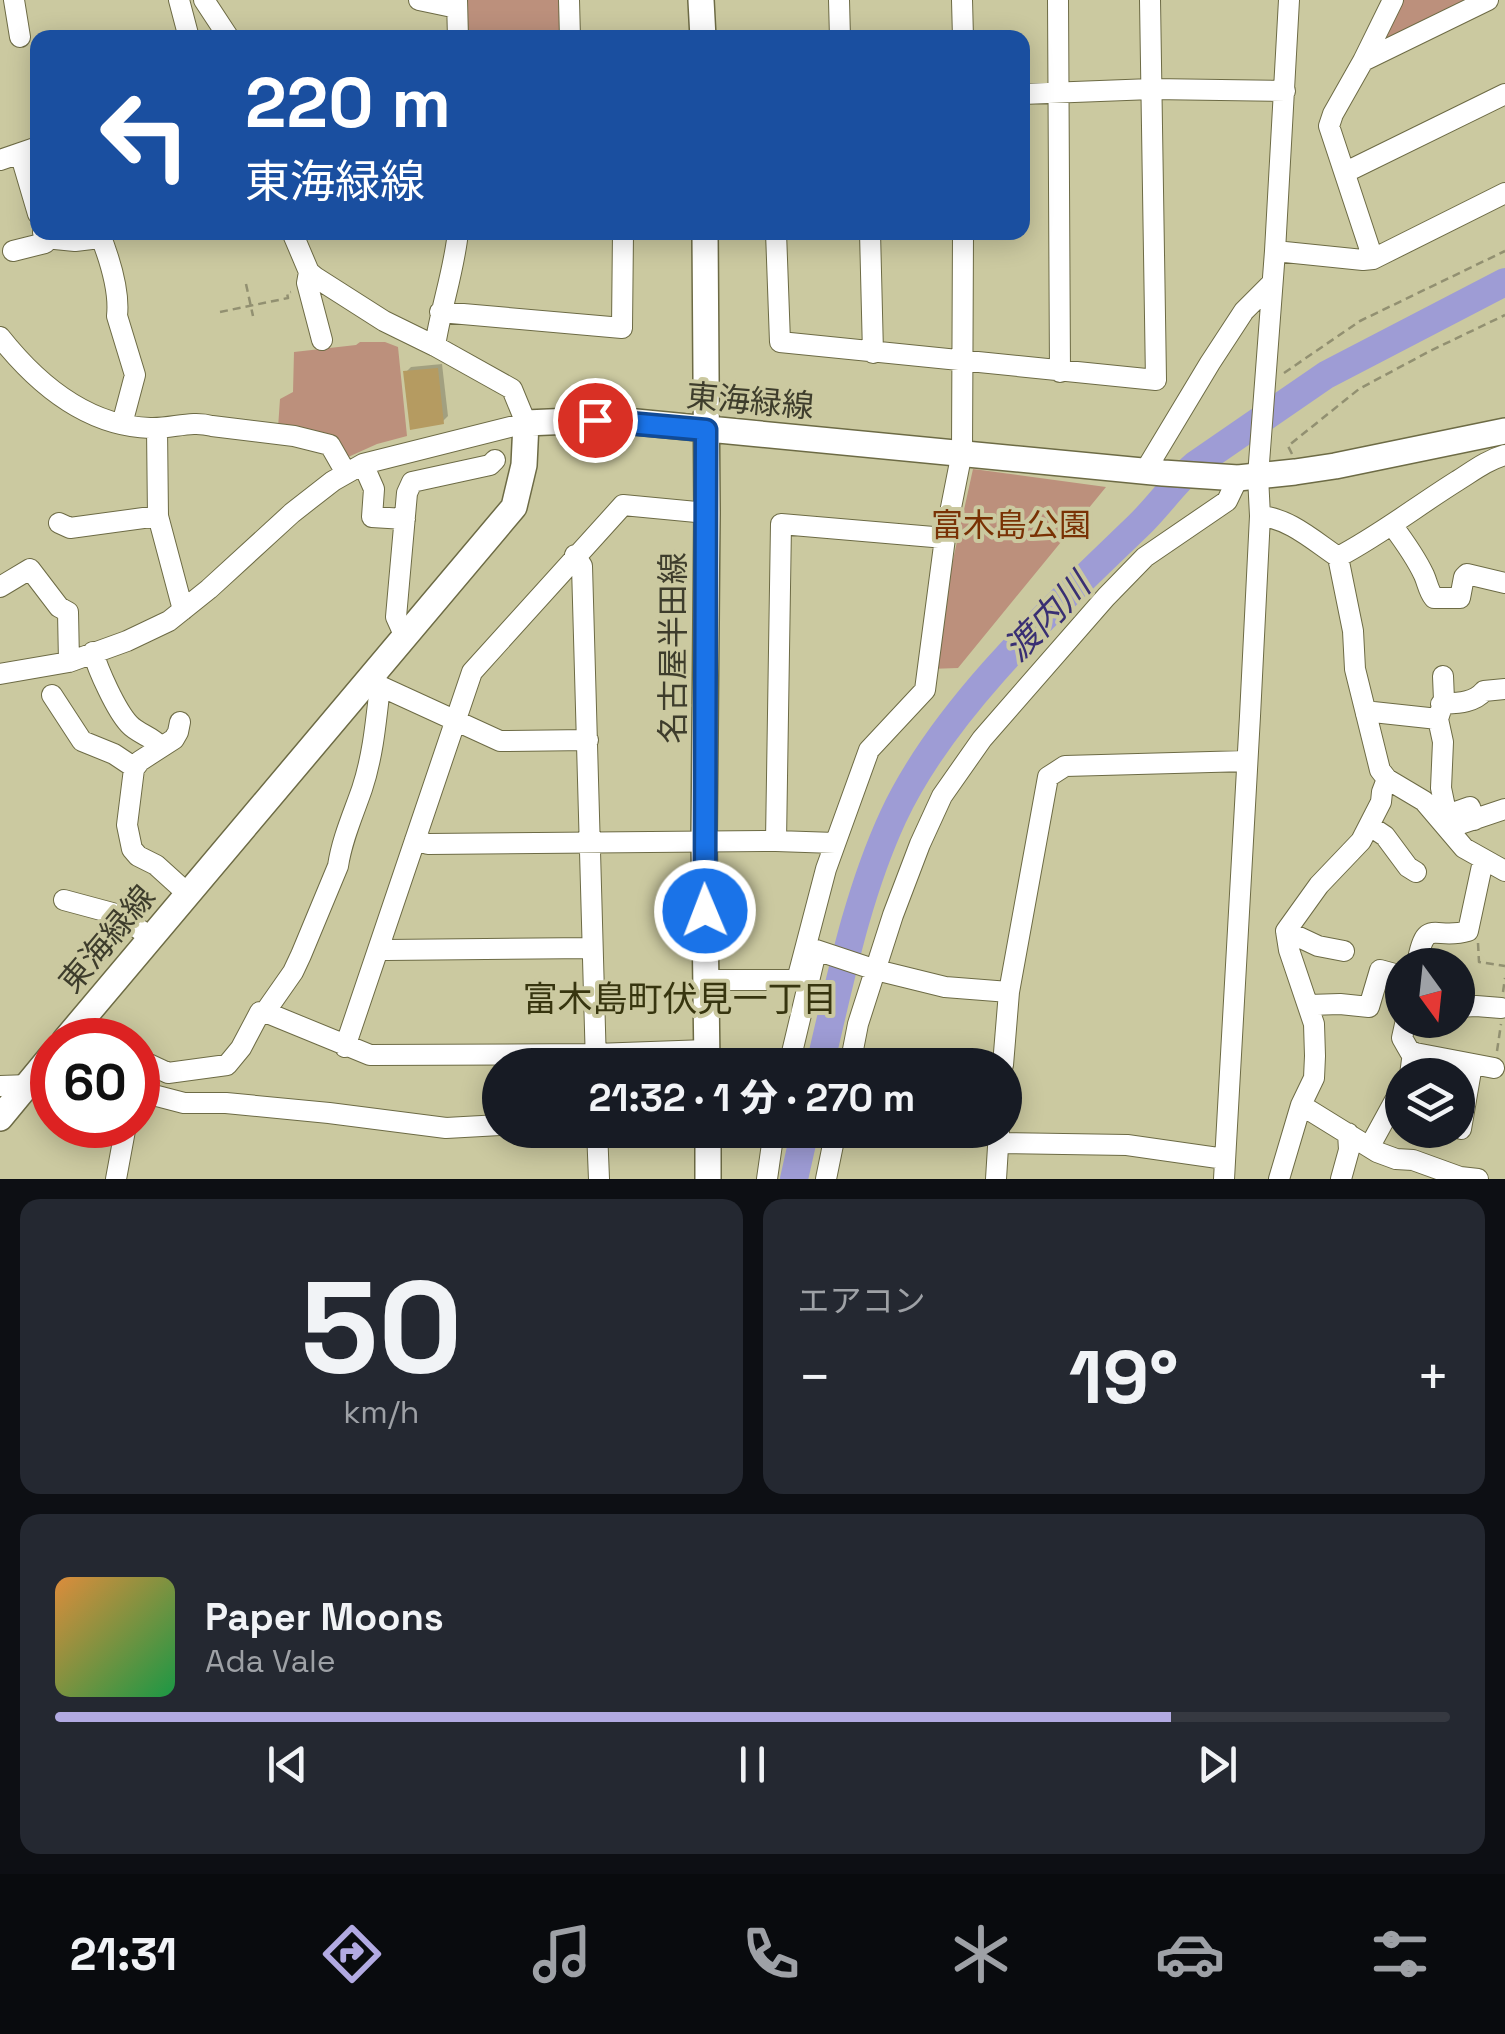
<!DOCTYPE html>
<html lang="ja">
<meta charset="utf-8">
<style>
body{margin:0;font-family:"Space Grotesk","Noto Sans JP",sans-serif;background:#242831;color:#f1f3f6;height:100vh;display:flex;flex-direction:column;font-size:38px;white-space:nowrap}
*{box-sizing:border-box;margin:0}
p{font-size:32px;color:#9ea1a6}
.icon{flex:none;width:55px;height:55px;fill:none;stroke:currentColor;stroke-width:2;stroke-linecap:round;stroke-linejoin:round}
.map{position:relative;height:1179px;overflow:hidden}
.side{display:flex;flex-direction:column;gap:20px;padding:20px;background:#0d0f14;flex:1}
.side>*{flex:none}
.hud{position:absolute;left:30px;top:30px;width:1000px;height:210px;border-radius:20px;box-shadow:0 5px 25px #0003;background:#1a4fa0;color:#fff;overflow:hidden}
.needle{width:65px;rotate:165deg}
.controls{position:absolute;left:1385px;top:948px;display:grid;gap:20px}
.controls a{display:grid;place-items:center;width:90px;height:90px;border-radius:50%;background:#171b24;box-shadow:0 5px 25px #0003;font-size:50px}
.speed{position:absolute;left:30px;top:1018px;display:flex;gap:20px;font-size:50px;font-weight:700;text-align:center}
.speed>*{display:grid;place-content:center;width:130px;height:130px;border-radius:50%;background:#171b24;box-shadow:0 5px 25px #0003;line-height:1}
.speed .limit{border:15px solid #d22;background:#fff;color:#111}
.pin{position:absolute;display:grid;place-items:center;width:85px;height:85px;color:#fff;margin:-42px;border:5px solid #fff;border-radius:50%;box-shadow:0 2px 10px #0007}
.me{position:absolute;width:110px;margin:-55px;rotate:359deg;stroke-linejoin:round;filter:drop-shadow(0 0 8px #0008)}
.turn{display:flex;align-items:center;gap:35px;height:210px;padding:0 50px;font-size:45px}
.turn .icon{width:130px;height:130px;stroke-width:2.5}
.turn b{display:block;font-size:70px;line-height:85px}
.big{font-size:75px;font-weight:800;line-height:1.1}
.side .tile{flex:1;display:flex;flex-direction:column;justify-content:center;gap:15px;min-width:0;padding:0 35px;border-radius:20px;background:#242831}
.side .dial{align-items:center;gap:0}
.dial b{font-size:130px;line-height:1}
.song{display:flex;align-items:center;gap:30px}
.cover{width:120px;height:120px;border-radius:15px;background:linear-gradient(135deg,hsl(30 70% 55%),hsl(140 70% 35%))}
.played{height:10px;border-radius:5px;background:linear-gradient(90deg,#b2aae2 80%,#363941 80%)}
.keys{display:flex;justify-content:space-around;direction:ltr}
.heat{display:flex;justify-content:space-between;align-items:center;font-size:55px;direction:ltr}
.side .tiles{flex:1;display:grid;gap:20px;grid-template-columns:1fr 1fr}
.tile:last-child{grid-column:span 2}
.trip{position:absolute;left:482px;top:1048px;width:540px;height:100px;border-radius:50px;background:#171b24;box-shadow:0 5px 25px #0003;font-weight:800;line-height:100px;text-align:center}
.menu{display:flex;height:160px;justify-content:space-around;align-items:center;background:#090b0e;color:#9ea1a6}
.menu .icon{width:70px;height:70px}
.menu .active{color:#b2aae2}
.menu b{font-size:45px;color:#f1f3f6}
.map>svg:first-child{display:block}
.green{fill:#bc907c}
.shadow{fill:#0003}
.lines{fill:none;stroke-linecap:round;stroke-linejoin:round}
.river{stroke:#9e9cd5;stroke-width:28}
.building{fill:#b59b61}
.minor-casing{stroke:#6d6b45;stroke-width:22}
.major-casing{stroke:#6d6b45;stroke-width:28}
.path{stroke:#929071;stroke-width:2.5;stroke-dasharray:8 5;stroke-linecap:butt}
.minor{stroke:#fff;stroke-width:20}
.major{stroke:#fff;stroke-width:25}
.route-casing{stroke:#114b97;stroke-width:25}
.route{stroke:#1a73e8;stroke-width:18}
.labels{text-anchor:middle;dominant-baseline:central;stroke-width:8;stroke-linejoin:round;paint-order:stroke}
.street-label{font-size:32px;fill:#3e3d2c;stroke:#cbc9a0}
.park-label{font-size:32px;fill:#793104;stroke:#cbc9a0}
.water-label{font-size:35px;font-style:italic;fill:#392f73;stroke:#cbc9a0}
.neighbourhood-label{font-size:35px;fill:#37350f;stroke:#cbc9a0}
</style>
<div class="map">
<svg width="1505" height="1179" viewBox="0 0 1505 1179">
<rect width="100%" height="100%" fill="#cbc9a0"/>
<path class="green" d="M465,0H560L561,37H465Z
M1401,0H1473L1388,41L1382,35Z
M360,342H385L398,347L407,436L377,444L346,458L278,428L280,399L293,392L294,352L356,345Z
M973,469L1106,487L958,668L929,669Z"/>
<path class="shadow" d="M442,364L448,416L443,421L406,372L411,367Z"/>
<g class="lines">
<path class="river" d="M820,1065C840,981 857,895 893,817C943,709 1053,608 1138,526C1158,507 1173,484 1195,465L1326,375L1505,282
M794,1179L805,1130"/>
</g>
<path class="building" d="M438,368L444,424L410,430L403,371Z"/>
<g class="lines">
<defs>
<path id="minor" d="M14,0L20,37
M179,0L189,38
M204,0L229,38
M419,0L457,8
M457,0L458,38
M569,0L570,38
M839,0L840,38
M962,0L963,38
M1058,0L1060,372
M1363,61L1488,0
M1022,94L1152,89L1285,91
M20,153L38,214
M0,160L38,147
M1346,172L1505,94
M43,232L45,238L75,241L100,238
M99,232C109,257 120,289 117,316L135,375L122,424
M776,232L780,342L1156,380L1150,0
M870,232L873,353
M13,251L45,243V238
M1275,251L1363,260L1373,259L1505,193
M1373,259L1329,126L1333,114L1363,61L1393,0
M309,272L307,283L322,340
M440,312L622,328L623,232
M0,337C38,385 87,426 150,428C172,429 191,420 212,426L294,436L330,445L346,473
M435,346C441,307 454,271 458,232
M157,428L158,516L183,610
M363,464L374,489L372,517L405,519
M1145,471L1210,363L1244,311L1272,283
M1260,516C1289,518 1314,541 1338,557L1353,631L1355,669L1380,770L1387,779L1424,801L1464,848L1505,871
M59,523L70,528L158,516
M1392,525C1404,541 1416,558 1424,575C1428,584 1428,590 1434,598H1460L1464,577L1467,574L1505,583
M575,555L582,566L596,1065
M1338,557C1380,535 1417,506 1457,481C1473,471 1487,460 1505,455
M0,587L30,569L59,607L68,612L69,662
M405,637L396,617L407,493L412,482L490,465L495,460
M93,652C98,670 116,710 129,724C138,734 152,736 161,747
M0,674L69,662L127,641L169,621L209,589L292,513L333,481L363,464L526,423L512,389L435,346L384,321L315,277L309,272L292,232
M1443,676L1444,700L1438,719L1443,742L1441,788L1446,812L1450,814L1470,807L1474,820
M373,677L380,686L500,741L588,740
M52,695L82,741L114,754L135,768
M1441,704C1457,703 1474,703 1484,691L1505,689
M1366,714L1373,712L1438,719
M180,722L178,732L174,739L140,761L134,769L127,825L132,849L138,856L156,865L188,894
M1463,823L1505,809
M1370,826L1385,836L1408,867L1416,872
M415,840L428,844L776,841L835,843
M776,841L781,524L945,538
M64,900L116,914L151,937
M1286,931L1318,946L1344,951
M379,947L386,950L592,948
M816,950L876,970L945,987L1009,992
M1417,965C1425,915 1434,941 1468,931L1483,861
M706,980H797L826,869L869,750L925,690L945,538L962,452L963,232
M1309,1005L1340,1004L1369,1007L1380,970L1402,976
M1458,1007L1476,1006L1501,1008
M265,1012L370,1055L595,1054L707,1050
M1406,1020L1402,1038L1410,1052L1494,1068
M345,1047L472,672L623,505L707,513
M138,1059L168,1073L227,1065L241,1048L260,1012H265L293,972L301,955L338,866C342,839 353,815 362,789C373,756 376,721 380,686
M789,1065L814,960
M850,1065L858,1024L893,915L920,844L942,796L982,739L1106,597L1145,557L1227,501L1238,478
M1003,1065L1009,992L1048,777L1065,766L1247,761
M1410,1075L1413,1052
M0,1086L29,1085L52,1079
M138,1091L184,1103H226L329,1113L446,1128L500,1125
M1301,1105L1377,1152L1396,1159L1413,1160L1460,1177L1478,1179
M1461,1129L1472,1065
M597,1130L599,1179
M998,1143L1127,1145L1225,1159
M1370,1146L1394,1102L1402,1094
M116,1179L126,1125
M767,1179L774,1130
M826,1179L836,1130
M996,1179L999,1131
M1224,1179L1250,716L1260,516L1258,476L1275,251L1289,0
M1279,1179L1301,1105L1314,1078L1315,1056L1314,1024L1289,950L1286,931L1319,885L1361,841L1381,802L1382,792L1387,779
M1341,1179L1349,1150L1348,1133"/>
<path id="major" d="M701,0L703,38
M705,232L707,513L704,841L707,1065
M65,1040L514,507L524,465L526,423L595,420L636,422L1163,473L1238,478L1295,472L1335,466L1505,431
M0,1118L52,1055
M708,1130V1179"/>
</defs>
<use href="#minor" class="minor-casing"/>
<use href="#major" class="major-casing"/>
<path class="path" d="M246,284L253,316
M220,312L288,298L287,293L291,292
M1284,373L1360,321L1505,251
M1292,454L1288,446L1359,389L1430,351L1505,315
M1478,943L1479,962L1505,966
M1503,992L1505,978
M1497,1051L1501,1024"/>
<use href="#minor" class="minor"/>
<use href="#major" class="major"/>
</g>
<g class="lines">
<defs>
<path id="route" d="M595,420L706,430L705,911"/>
</defs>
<use href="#route" class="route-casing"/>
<use href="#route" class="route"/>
</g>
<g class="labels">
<g class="street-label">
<text transform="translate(750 401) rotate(5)">東海緑線</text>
<text transform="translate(673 648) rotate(-90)">名古屋半田線</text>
<text transform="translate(107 939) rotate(-50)">東海緑線</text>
</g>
<g class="park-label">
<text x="1011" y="525">富木島公園</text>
</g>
<g class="water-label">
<text transform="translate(1047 617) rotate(-46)">渡内川</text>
</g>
<g class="neighbourhood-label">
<text x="680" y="999">富木島町伏見一丁目</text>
</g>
</g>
</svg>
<div class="controls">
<a><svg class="needle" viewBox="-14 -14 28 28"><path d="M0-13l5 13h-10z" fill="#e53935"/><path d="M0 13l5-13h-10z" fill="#9ea1a6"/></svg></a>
<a><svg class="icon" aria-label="layers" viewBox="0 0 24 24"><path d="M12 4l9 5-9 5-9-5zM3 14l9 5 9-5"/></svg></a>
</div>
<div class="speed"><div class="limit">60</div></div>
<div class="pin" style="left:595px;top:420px;background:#d93025"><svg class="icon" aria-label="arrive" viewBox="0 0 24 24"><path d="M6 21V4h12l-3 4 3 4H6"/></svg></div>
<svg class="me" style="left:705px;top:911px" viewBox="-20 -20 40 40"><circle r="17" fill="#1a73e8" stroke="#fff" stroke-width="3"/><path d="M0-11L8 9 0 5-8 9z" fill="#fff"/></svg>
<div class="trip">21:32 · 1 分 · 270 m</div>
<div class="hud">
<div class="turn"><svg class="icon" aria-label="left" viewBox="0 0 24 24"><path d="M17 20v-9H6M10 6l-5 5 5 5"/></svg><div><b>220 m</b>東海緑線</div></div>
</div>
</div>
<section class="side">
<div class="tiles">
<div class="tile dial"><b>50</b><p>km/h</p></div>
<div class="tile"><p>エアコン</p>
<div class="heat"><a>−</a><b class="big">19°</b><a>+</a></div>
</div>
<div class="tile">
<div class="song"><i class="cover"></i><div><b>Paper Moons</b><p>Ada Vale</p></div></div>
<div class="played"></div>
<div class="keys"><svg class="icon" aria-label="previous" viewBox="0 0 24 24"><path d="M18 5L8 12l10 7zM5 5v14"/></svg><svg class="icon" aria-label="pause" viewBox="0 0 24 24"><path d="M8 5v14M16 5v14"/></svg><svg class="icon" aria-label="next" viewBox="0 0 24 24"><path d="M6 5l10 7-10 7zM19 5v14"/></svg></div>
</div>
</div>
</section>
<nav class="menu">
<b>21:31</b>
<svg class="icon active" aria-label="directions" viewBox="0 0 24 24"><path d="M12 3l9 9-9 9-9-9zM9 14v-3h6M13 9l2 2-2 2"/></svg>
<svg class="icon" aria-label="music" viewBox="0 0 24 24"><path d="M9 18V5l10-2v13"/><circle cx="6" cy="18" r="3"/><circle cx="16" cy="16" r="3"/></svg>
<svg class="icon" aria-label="phone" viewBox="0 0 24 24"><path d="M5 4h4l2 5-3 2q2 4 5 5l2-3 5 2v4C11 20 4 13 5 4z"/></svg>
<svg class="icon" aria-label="climate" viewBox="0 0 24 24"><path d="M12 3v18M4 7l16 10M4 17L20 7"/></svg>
<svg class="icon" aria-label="car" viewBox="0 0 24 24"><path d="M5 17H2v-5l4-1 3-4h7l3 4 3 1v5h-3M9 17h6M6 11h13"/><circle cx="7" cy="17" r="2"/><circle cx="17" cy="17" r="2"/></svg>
<svg class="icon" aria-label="filters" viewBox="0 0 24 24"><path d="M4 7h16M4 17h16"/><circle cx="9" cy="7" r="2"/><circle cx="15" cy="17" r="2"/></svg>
</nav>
